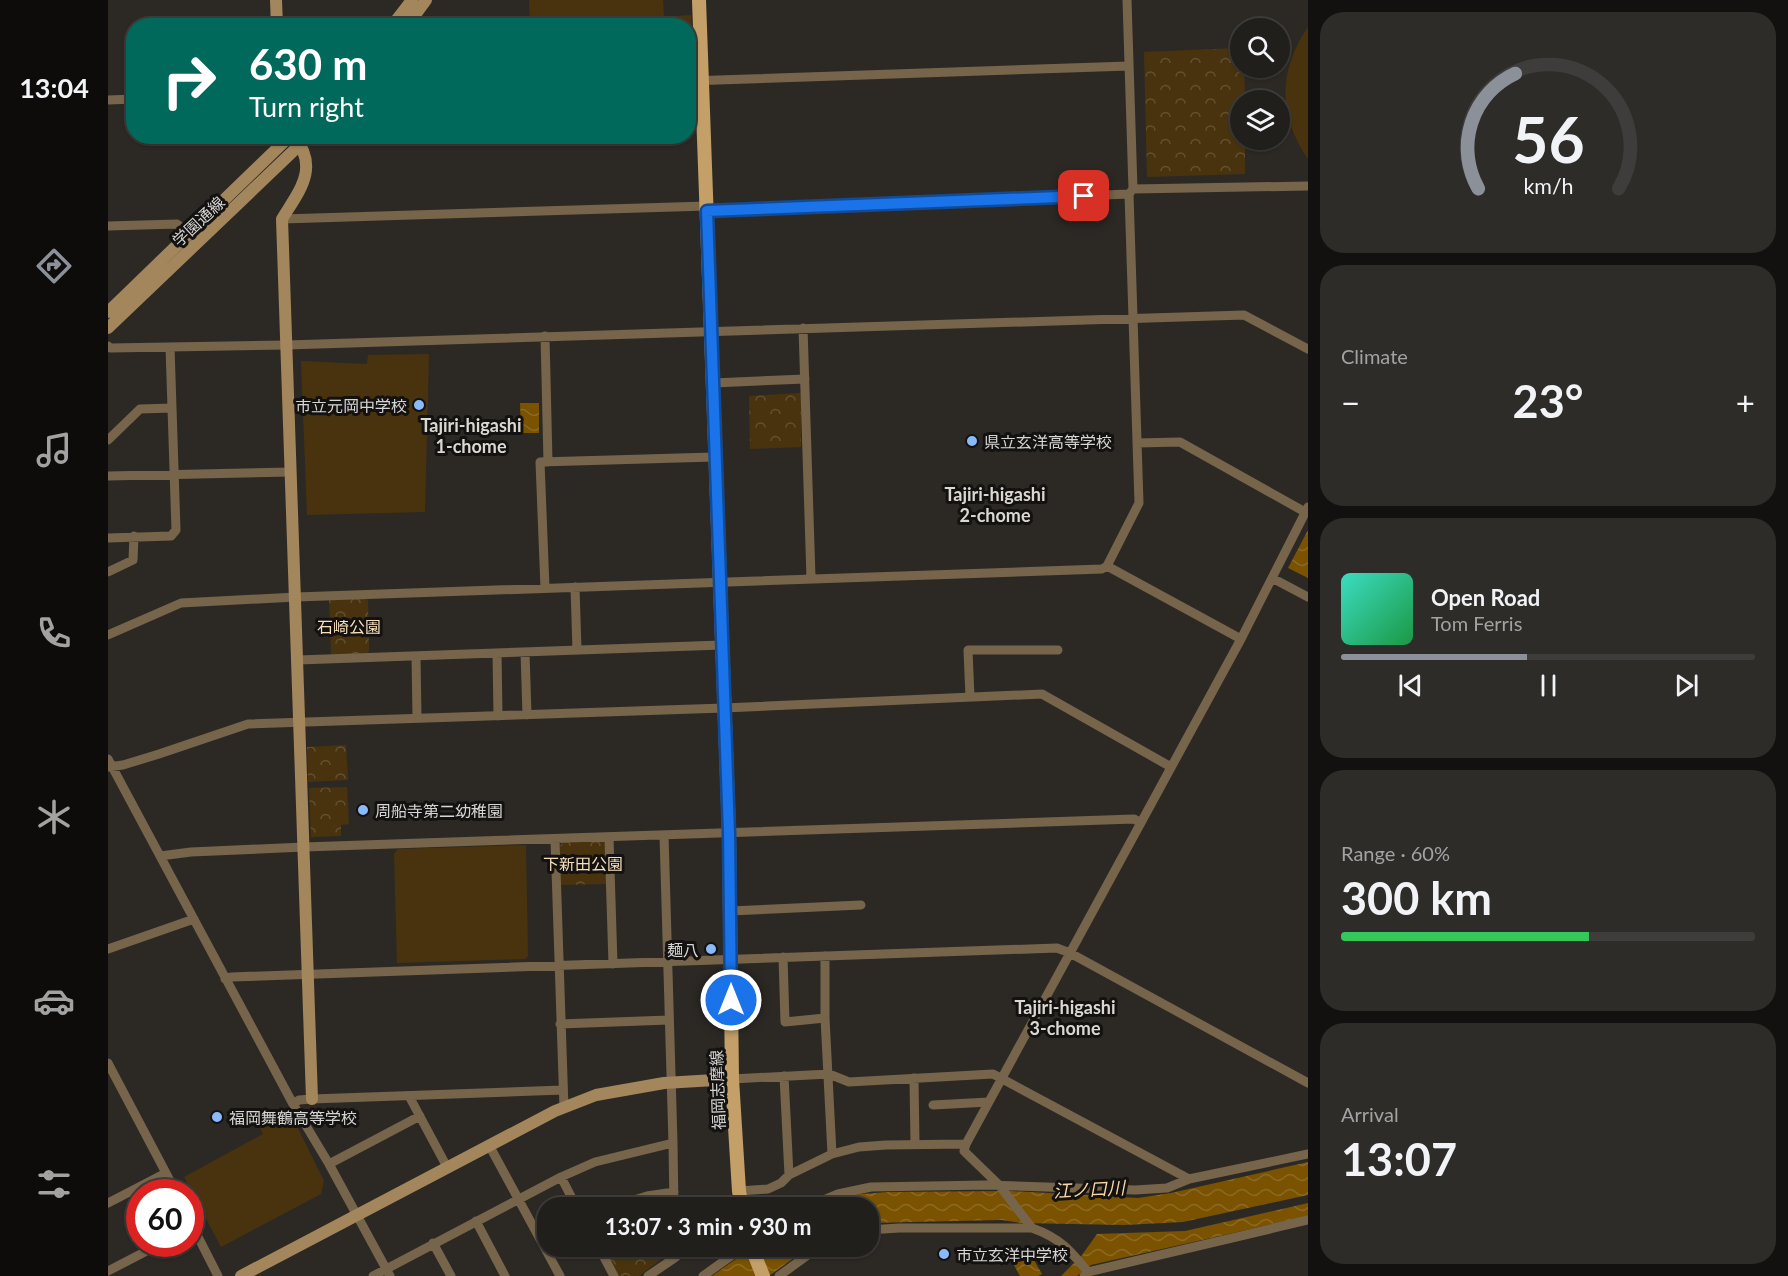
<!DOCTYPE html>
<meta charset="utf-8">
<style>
body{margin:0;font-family:Lato,"Noto Sans JP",sans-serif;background:#2d2c29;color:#f1f3f6;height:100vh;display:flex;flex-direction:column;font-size:22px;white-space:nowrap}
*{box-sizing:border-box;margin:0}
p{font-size:20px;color:#a2a2a3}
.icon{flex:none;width:33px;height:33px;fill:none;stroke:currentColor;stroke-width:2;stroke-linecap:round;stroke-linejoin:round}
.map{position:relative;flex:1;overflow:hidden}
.details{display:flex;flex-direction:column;gap:12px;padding:12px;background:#12110f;width:480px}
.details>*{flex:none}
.hud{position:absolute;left:18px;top:18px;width:570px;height:126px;border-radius:24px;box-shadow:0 2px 4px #0004,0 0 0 2px #3e3d3b;background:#00695c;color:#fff;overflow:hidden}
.tools{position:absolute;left:1122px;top:18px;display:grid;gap:12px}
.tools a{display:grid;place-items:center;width:60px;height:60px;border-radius:50%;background:#211f1c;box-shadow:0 2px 4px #0004,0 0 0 2px #3e3d3b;font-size:30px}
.speed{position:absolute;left:18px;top:1179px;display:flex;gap:12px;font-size:30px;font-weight:700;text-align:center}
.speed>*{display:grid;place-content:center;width:78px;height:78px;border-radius:50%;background:#211f1c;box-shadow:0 2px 4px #0004,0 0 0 2px #3e3d3b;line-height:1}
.speed .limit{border:9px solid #d22;background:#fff;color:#111}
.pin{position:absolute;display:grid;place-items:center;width:51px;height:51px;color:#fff;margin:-26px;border-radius:12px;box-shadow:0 3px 9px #0006}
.me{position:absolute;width:66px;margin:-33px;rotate:0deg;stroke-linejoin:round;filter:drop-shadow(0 0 4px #0008)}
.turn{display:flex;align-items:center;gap:21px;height:126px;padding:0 24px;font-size:27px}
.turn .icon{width:78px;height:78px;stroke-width:2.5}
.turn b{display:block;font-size:42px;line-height:51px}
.big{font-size:45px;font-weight:700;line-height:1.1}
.details .card{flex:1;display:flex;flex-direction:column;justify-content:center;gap:9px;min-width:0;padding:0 21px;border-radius:24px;background:#2d2c29}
.details .dial{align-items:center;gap:0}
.dial svg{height:156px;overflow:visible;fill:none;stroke:#3e3d3b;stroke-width:7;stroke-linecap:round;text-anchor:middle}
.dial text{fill:#f1f3f6;stroke:none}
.song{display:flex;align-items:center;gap:18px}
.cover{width:72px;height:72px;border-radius:9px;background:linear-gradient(135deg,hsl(170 70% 55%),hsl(140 70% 35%))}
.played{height:6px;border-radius:3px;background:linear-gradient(90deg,#8c9099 45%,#3e3d3b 45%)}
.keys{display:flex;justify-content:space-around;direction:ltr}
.heat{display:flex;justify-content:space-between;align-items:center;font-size:33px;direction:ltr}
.charge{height:9px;border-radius:4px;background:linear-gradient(90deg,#34c759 60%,#3e3d3b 0)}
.trip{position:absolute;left:429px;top:1197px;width:342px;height:60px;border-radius:24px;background:#211f1c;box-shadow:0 2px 4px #0004,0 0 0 2px #3e3d3b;font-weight:700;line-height:60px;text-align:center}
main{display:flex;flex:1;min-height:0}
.menu{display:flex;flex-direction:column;width:108px;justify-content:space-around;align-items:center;background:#0d0c0b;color:#a2a2a3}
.menu .icon{width:42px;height:42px}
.menu .current{color:#8c9099}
.menu b{font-size:27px;color:#f1f3f6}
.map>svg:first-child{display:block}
.park{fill:url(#park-crowns)}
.garden{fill:#48330e}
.water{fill:url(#water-waves)}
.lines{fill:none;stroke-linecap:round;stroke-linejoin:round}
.street{stroke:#77654b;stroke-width:9}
.secondary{stroke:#a3865c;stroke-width:12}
.primary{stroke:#c4a068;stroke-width:14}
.route-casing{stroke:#114b97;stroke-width:15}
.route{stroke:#1a73e8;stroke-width:10}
.poi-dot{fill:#8bbafc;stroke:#131210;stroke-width:2}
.labels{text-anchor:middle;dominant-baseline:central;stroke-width:6;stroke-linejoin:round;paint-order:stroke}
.street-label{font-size:16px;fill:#d7d5d3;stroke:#131210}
.poi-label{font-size:16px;fill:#d7d5d3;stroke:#131210;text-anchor:start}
.park-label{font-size:16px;fill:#f7dfbd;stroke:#131210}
.neighbourhood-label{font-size:18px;font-weight:bold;fill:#dbd8d2;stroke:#131210}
.water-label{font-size:18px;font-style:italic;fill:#f9d6a2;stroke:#131210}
</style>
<main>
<nav class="menu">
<b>13:04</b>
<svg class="icon current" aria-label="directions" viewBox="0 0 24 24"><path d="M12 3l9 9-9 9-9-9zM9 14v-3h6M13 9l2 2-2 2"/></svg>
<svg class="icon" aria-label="music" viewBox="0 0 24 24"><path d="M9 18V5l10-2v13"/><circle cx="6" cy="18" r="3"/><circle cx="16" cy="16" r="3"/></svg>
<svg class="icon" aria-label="phone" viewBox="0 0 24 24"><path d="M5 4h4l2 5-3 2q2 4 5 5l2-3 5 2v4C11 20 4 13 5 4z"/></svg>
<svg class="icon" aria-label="climate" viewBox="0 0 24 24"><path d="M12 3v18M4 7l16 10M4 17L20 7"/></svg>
<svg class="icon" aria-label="car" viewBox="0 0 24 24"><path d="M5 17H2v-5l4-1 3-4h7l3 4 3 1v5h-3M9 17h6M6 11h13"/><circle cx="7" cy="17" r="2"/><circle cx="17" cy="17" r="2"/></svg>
<svg class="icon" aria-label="filters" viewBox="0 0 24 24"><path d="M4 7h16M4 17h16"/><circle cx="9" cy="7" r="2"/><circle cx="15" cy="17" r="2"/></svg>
</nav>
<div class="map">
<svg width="1200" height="1276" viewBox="0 0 1200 1276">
<defs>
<pattern id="park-crowns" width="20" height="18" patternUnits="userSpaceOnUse" patternTransform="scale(1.5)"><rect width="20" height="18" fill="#48330e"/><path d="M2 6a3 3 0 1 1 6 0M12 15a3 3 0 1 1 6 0" fill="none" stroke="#625030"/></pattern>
<pattern id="water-waves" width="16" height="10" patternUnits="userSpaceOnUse" patternTransform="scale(1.5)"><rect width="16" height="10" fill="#7a5200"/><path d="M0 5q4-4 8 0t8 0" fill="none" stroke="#8c6a24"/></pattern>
</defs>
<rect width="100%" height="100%" fill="#2c2925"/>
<path class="park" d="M1132,48V68H1136L1137,100H1132V140H1137V174L1039,177L1036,52Z
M693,393V447L642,449L641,396Z
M221,598H257L260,600L261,651L259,654L223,655Z
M238,745L240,780L200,782L199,747Z
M239,787L241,824L233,825V836L203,837L201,788Z
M495,841L498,844V884L452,885V846L455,842Z
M558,1196L561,1199L562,1207L510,1208Z
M563,1246L561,1253L531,1276H510L494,1247Z"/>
<path class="garden" d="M421,0H555L556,17L583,15L585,74H581L580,26L422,25Z
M1200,27V159C1170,116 1170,70 1200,27Z
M321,354L317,512L199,515L193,361L259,364L260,355Z
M418,845L420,956L417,959L289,963L286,854L290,849Z
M183,1114L216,1181L213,1194L113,1247L76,1177L155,1134L152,1128Z"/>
<path class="water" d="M412,403H431V433H413Z
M1200,530V578L1180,568Z
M1200,1162V1195L1075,1222L1016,1225L913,1223L894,1220L761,1223L760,1208H707L741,1195L780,1192L903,1191L1030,1198L1063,1193Z
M1200,1203V1216L983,1265L969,1276H953L974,1255L989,1234L1077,1231Z
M645,1247H701L661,1276H604Z
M919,1248L934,1274L930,1276H912L902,1258Z"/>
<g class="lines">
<path class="street" d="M580,81L1021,66
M0,100L26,99
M1025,189L1200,186
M599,211L1021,194
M174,219L599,206
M0,226L69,224L81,234
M695,328L703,578
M437,336L440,462
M0,346L2,348L179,345L1136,315L1200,349
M605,383L697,379
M0,440L32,409L64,408
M1029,443L1072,442L1197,512
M0,476L183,472
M0,538L63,536L68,530L62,347
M999,566L1133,639
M0,572L25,560L26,536
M1164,578L1200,597
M467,587L469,650
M437,588L432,462L606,457
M0,635L73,603L188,597L994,569L999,566L1031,503L1021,194L1025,189L1019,0
M417,652L419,715
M389,653L390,716
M308,656L309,718
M190,660L614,645
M862,697L860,650H950
M0,759L185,1104L221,1164L282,1276
M0,767L15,765L51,754L140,724L616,708L934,694L1063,767
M501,838L505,964
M447,840L456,1108
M52,856L83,852L196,847L1026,819L1033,823
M622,911L753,905
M0,949L86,919
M717,956V1018L724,1154
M675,957L677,1022L717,1018
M117,979L123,977L949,948L962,953L1200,1083
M452,1024L561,1020
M0,1063L68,1192
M676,1076L681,1175
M806,1078L807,1144
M624,1079L721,1074L741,1082L885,1074L1081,1179L1200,1154
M301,1096L339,1167
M185,1104L191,1100L204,1099L455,1090
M825,1105L881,1102
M565,1143L566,1208
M381,1145L452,1276
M221,1164L312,1116
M453,1177L469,1208
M631,1191L660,1189L673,1183L681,1175L724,1154L751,1147L778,1145L858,1144
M0,1203L58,1173
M501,1208L539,1196L566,1192
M697,1208L730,1194L763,1187L878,1185L1027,1190L1059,1188L1081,1179
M82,1221L110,1276
M368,1221L397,1276
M924,1228L891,1185L856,1151L858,1144L1133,639L1200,507
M760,1230L791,1228H924C952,1238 962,1250 980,1272
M325,1243L343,1276
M490,1246L506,1276
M0,1271L52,1244
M265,1276L453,1177L487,1162L565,1143L556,835
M540,1276L568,1257V1246
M595,1276L637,1246
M671,1276L712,1246
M976,1276L980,1272L1200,1220"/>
<path class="secondary" d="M168,0L169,26
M284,26L304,0
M299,26L318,0
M186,136C212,168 191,191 174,219L204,1099
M0,312L182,136
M0,328L201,136
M133,1276L447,1111L488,1095L556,1083L624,1079"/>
<path class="primary" d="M591,0L621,833L624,1079L631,1191L634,1208
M643,1246L655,1276"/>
</g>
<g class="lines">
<defs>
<path id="route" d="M623,1000L621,833L599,211L976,196"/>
</defs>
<use href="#route" class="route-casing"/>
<use href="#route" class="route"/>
</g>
<g class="poi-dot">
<circle cx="311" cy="405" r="6"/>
<circle cx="864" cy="441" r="6"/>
<circle cx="255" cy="810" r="6"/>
<circle cx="603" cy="949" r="6"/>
<circle cx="109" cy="1117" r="6"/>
<circle cx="836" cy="1254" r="6"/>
</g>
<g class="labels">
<g class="street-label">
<text transform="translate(90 221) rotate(-43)">学園通線</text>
<text transform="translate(609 1090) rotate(-92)">福岡志摩線</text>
</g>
<g class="poi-label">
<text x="299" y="405" text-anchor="end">市立元岡中学校</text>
<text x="876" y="441">県立玄洋高等学校</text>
<text x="267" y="810">周船寺第二幼稚園</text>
<text x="591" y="949" text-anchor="end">麺八</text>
<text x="121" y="1117">福岡舞鶴高等学校</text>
<text x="848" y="1254">市立玄洋中学校</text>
</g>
<g class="park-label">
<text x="241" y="626">石崎公園</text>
<text x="475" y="863">下新田公園</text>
</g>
<g class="neighbourhood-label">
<text x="363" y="425">Tajiri-higashi<tspan x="363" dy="21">1-chome</tspan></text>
<text x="887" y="494">Tajiri-higashi<tspan x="887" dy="21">2-chome</tspan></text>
<text x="957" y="1007">Tajiri-higashi<tspan x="957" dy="21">3-chome</tspan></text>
</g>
<g class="water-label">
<text transform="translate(981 1189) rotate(-3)">江ノ口川</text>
</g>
</g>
</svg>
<div class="tools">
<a><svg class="icon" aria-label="search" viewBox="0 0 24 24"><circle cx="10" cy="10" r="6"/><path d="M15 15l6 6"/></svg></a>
<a><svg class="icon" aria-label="layers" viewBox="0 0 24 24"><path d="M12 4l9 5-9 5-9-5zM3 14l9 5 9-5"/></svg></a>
</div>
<div class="speed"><div class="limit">60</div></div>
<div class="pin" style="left:976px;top:196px;background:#d93025"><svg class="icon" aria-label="arrive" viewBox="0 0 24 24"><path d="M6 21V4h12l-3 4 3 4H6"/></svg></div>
<svg class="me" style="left:623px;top:1000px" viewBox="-20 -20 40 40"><circle r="17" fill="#1a73e8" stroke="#fff" stroke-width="3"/><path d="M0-11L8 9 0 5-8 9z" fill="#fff"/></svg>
<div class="trip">13:07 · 3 min · 930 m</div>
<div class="hud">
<div class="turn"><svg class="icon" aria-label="right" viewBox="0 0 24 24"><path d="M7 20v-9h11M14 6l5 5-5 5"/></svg><div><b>630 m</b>Turn right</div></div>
</div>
</div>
<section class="details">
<div class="card dial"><svg viewBox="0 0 100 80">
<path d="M14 69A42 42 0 1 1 86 69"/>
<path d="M14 69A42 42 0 0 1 33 10" stroke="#8c9099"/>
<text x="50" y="56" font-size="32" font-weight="700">56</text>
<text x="50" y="72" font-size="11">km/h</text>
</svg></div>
<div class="card"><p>Climate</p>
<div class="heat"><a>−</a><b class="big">23°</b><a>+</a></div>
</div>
<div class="card">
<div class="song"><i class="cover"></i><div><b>Open Road</b><p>Tom Ferris</p></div></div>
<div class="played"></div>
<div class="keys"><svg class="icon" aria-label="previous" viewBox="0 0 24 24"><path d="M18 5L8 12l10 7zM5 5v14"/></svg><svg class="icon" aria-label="pause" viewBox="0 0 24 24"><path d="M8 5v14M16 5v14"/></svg><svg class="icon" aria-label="next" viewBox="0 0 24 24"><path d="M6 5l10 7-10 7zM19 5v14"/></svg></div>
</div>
<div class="card"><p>Range · 60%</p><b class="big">300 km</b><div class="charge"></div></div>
<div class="card"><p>Arrival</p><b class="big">13:07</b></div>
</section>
</main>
